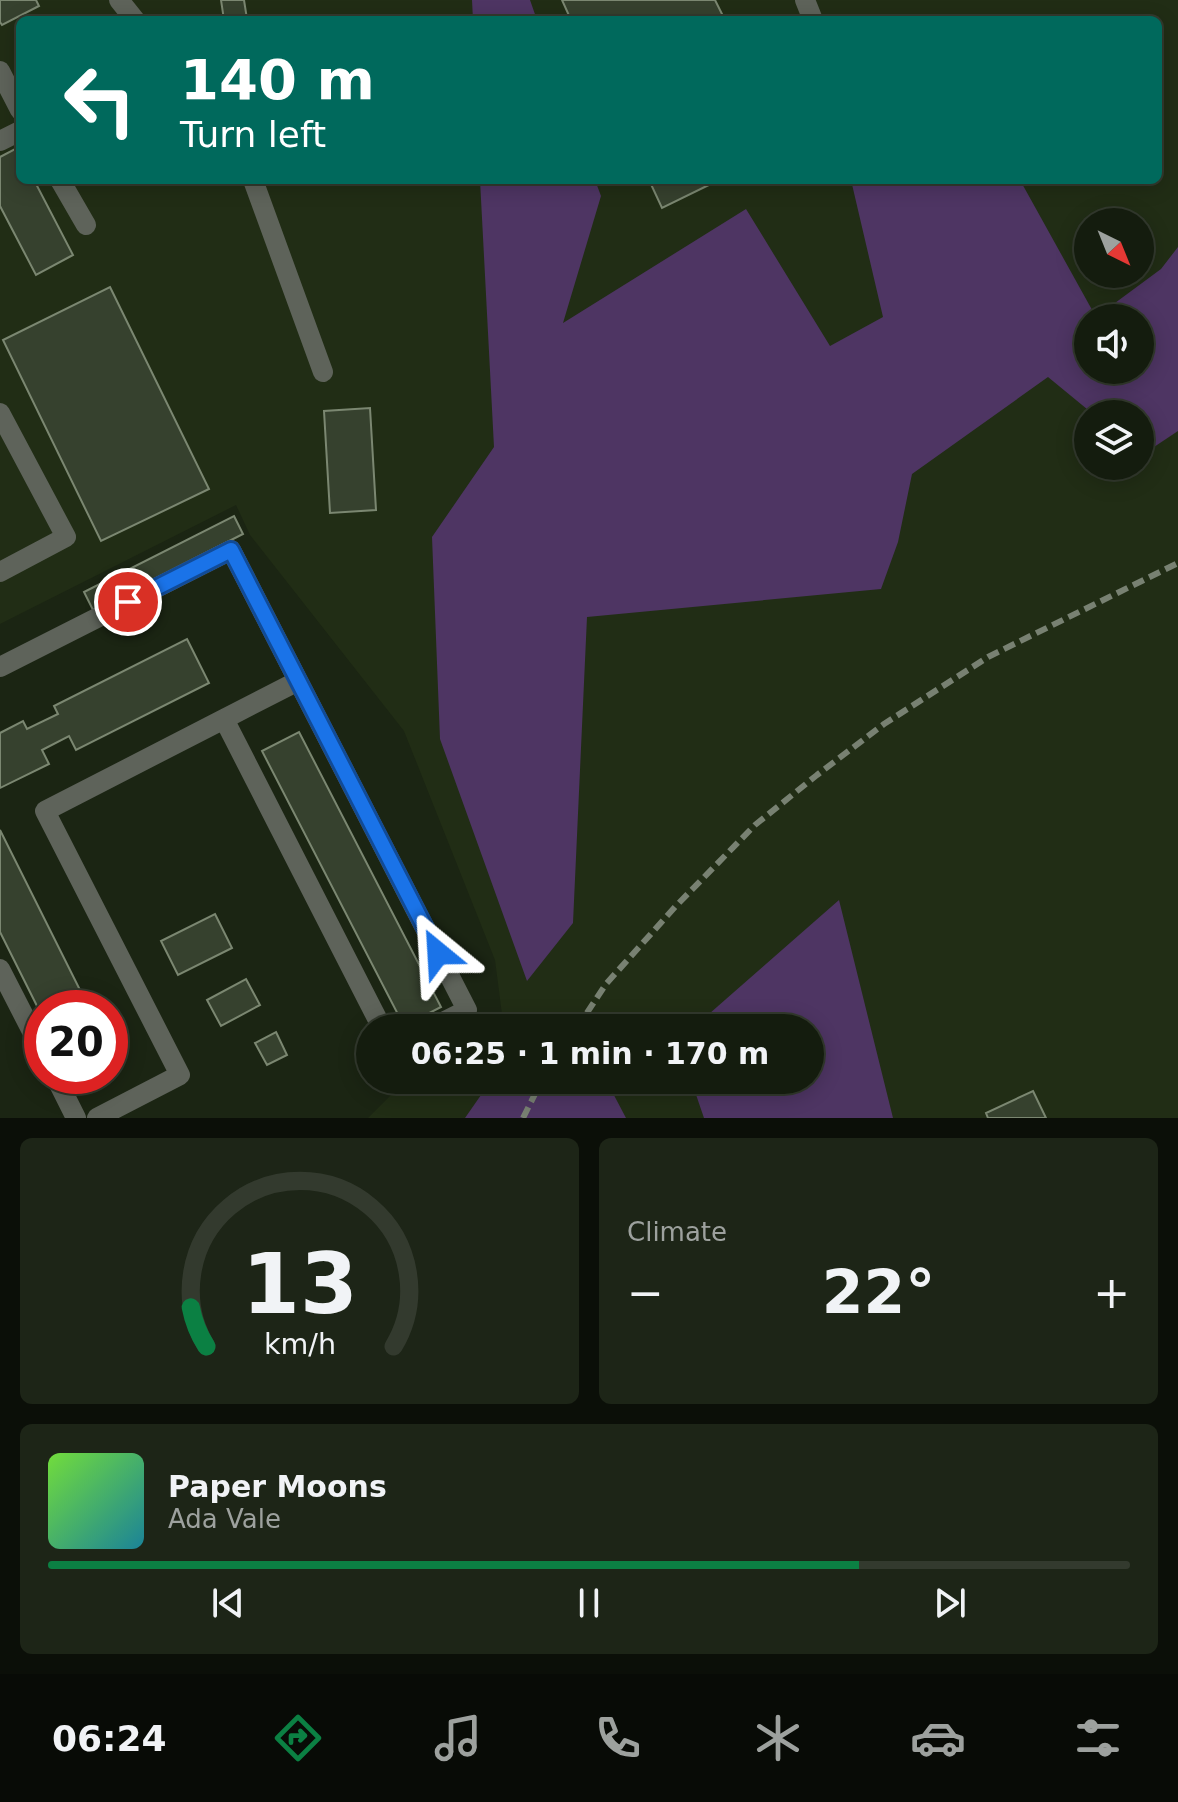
<!DOCTYPE html>
<meta charset="utf-8">
<style>
body{margin:0;font-family:"DejaVu Sans",sans-serif;background:#1d2517;color:#f1f3f6;height:100vh;display:flex;flex-direction:column;font-size:30px;white-space:nowrap}
*{box-sizing:border-box;margin:0}
p{font-size:26px;color:#9da19e}
.icon{flex:none;width:44px;height:44px;fill:none;stroke:currentColor;stroke-width:2;stroke-linecap:round;stroke-linejoin:round}
.map{position:relative;height:1118px;overflow:hidden}
.panel{display:flex;flex-direction:column;gap:20px;padding:20px;background:#0b0f08;flex:1}
.panel>*{flex:none}
.guide{position:absolute;left:16px;top:16px;width:1146px;height:168px;border-radius:12px;box-shadow:0 4px 20px #0003,0 0 0 2px #333a2e;background:#00695c;color:#fff;overflow:hidden}
.needle{width:52px;rotate:137deg}
.buttons{position:absolute;left:1074px;top:208px;display:grid;gap:16px}
.buttons a{display:grid;place-items:center;width:80px;height:80px;border-radius:50%;background:#141c0e;box-shadow:0 4px 20px #0003,0 0 0 2px #333a2e;font-size:40px}
.speed{position:absolute;left:24px;top:990px;display:flex;gap:16px;font-size:40px;font-weight:700;text-align:center}
.speed>*{display:grid;place-content:center;width:104px;height:104px;border-radius:50%;background:#141c0e;box-shadow:0 4px 20px #0003,0 0 0 2px #333a2e;line-height:1}
.speed .limit{border:12px solid #d22;background:#fff;color:#111}
.pin{position:absolute;display:grid;place-items:center;width:68px;height:68px;color:#fff;margin:-34px;border:4px solid #fff;border-radius:50%;box-shadow:0 2px 8px #0007}
.me{position:absolute;width:88px;margin:-44px;rotate:333deg;stroke-linejoin:round;filter:drop-shadow(0 0 6px #0008)}
.turn{display:flex;align-items:center;gap:28px;height:168px;padding:0 32px;font-size:36px}
.turn .icon{width:104px;height:104px;stroke-width:2.5}
.turn b{display:block;font-size:56px;line-height:68px}
.big{font-size:60px;font-weight:700;line-height:1.1}
.panel .widget{flex:1;display:flex;flex-direction:column;justify-content:center;gap:12px;min-width:0;padding:0 28px;border-radius:12px;background:#1d2517}
.panel .dial{align-items:center;gap:0}
.dial svg{height:208px;overflow:visible;fill:none;stroke:#333a2e;stroke-width:7;stroke-linecap:round;text-anchor:middle}
.dial text{fill:#f1f3f6;stroke:none}
.song{display:flex;align-items:center;gap:24px}
.cover{width:96px;height:96px;border-radius:12px;background:linear-gradient(135deg,hsl(100 70% 55%),hsl(190 70% 35%))}
.played{height:8px;border-radius:4px;background:linear-gradient(90deg,#0b8043 75%,#333a2e 75%)}
.keys{display:flex;justify-content:space-around;direction:ltr}
.heat{display:flex;justify-content:space-between;align-items:center;font-size:44px;direction:ltr}
.panel .tiles{flex:1;display:grid;gap:20px;grid-template-columns:1fr 1fr}
.widget:last-child{grid-column:span 2}
.trip{position:absolute;left:356px;top:1014px;width:468px;height:80px;border-radius:40px;background:#141c0e;box-shadow:0 4px 20px #0003,0 0 0 2px #333a2e;font-weight:700;line-height:80px;text-align:center}
.dock{display:flex;height:128px;justify-content:space-around;align-items:center;background:#080b06;color:#9da19e}
.dock .icon{width:56px;height:56px}
.dock .selected{color:#0b8043}
.dock b{font-size:36px;color:#f1f3f6}
.map>svg:first-child{display:block}
.built{fill:#212d15;fill-rule:evenodd}
.green{fill:#4e3563;fill-rule:evenodd}
.building{fill:#36412e;stroke:#7b8771;stroke-width:2}
.lines{fill:none;stroke-linecap:round;stroke-linejoin:round}
.minor{stroke:#5e635a;stroke-width:20}
.rail{stroke:#788172;stroke-width:6;stroke-dasharray:12 6;stroke-linecap:butt}
.route-casing{stroke:#114b97;stroke-width:20}
.route{stroke:#1a73e8;stroke-width:14}
</style>
<div class="map">
<svg width="1178" height="1118" viewBox="0 0 1178 1118">
<rect width="100%" height="100%" fill="#1b2513"/>
<path class="built" d="M0,0H1178V1118H368L406,1080H810V1028H489L503,1022L495,960L404,731L250,535L236,505L0,624ZM20,20H1158V180H20ZM1088,222H1140V274H1088ZM1088,318H1140V370H1088ZM1088,414H1140V466H1088Z"/>
<path class="green" d="M472,0H530L537,20H473Z
M480,180H595L601,196L563,323L746,209L830,346L883,317L851,180H1020L1096,317L1161,269L1178,247V431L1142,455L1140,454V414H1093L1048,377L912,474L898,542L881,589L587,617L573,923L527,981L440,739L432,537L494,447ZM1088,318H1140V370H1088Z
M839,900L893,1118H704L691,1080H810V1028H693Z
M598,1080H606L626,1118H465L481,1095Z"/>
<path class="building" d="M0,0H36L39,6L2,25L0,22Z
M221,0H244L247,19L224,20Z
M562,0H715L725,20H571Z
M17,148L20,153V180H34L73,255L36,275L0,206V157Z
M649,180H719L662,208Z
M110,287L209,489L101,541L3,340Z
M370,408L376,510L330,513L324,411Z
M234,516L243,534L93,610L84,592Z
M187,639L209,683L76,750L69,736L42,750L49,764L0,788V733L23,721L27,729L58,714L54,706Z
M299,732L441,1007L404,1026L262,751Z
M0,830L89,1008H42V1016L0,932Z
M215,914L232,948L178,975L161,941Z
M246,979L260,1005L221,1026L207,1000Z
M276,1032L287,1055L267,1065L255,1043Z
M1033,1091L1046,1118H988L986,1113Z"/>
<g class="lines">
<path class="minor" d="M119,0L135,20
M805,0L813,20
M0,71L20,110
M0,141L20,131
M60,180L86,225
M253,180L323,372
M0,413L66,537L0,572
M0,667L231,550L467,1010L431,1028
M224,719L298,681
M0,969L42,1051
M55,1076L76,1118
M97,1118L180,1075L45,811L224,719L382,1028"/>
<path class="rail" d="M577,1028L606,984L675,907L755,825L817,775L884,724L988,657L1178,563
M523,1118L542,1080"/>
</g>
<g class="lines">
<defs>
<path id="route" d="M128,602L231,550L438,953"/>
</defs>
<use href="#route" class="route-casing"/>
<use href="#route" class="route"/>
</g>
</svg>
<div class="buttons">
<a><svg class="needle" viewBox="-14 -14 28 28"><path d="M0-13l5 13h-10z" fill="#e53935"/><path d="M0 13l5-13h-10z" fill="#9da19e"/></svg></a>
<a><svg class="icon" aria-label="sound" viewBox="0 0 24 24"><path d="M4 9h4l5-4v14l-5-4H4zM17 9q2 3 0 6"/></svg></a>
<a><svg class="icon" aria-label="layers" viewBox="0 0 24 24"><path d="M12 4l9 5-9 5-9-5zM3 14l9 5 9-5"/></svg></a>
</div>
<div class="speed"><div class="limit">20</div></div>
<div class="pin" style="left:128px;top:602px;background:#d93025"><svg class="icon" aria-label="arrive" viewBox="0 0 24 24"><path d="M6 21V4h12l-3 4 3 4H6"/></svg></div>
<svg class="me" style="left:438px;top:953px" viewBox="-20 -20 40 40"><path d="M0-17L14 15 0 8-14 15z" fill="#1a73e8" stroke="#fff" stroke-width="4"/></svg>
<div class="trip">06:25 · 1 min · 170 m</div>
<div class="guide">
<div class="turn"><svg class="icon" aria-label="left" viewBox="0 0 24 24"><path d="M17 20v-9H6M10 6l-5 5 5 5"/></svg><div><b>140 m</b>Turn left</div></div>
</div>
</div>
<section class="panel">
<div class="tiles">
<div class="widget dial"><svg viewBox="0 0 100 80">
<path d="M14 69A42 42 0 1 1 86 69"/>
<path d="M14 69A42 42 0 0 1 8 54" stroke="#0b8043"/>
<text x="50" y="56" font-size="32" font-weight="700">13</text>
<text x="50" y="72" font-size="11">km/h</text>
</svg></div>
<div class="widget"><p>Climate</p>
<div class="heat"><a>−</a><b class="big">22°</b><a>+</a></div>
</div>
<div class="widget">
<div class="song"><i class="cover"></i><div><b>Paper Moons</b><p>Ada Vale</p></div></div>
<div class="played"></div>
<div class="keys"><svg class="icon" aria-label="previous" viewBox="0 0 24 24"><path d="M18 5L8 12l10 7zM5 5v14"/></svg><svg class="icon" aria-label="pause" viewBox="0 0 24 24"><path d="M8 5v14M16 5v14"/></svg><svg class="icon" aria-label="next" viewBox="0 0 24 24"><path d="M6 5l10 7-10 7zM19 5v14"/></svg></div>
</div>
</div>
</section>
<nav class="dock">
<b>06:24</b>
<svg class="icon selected" aria-label="directions" viewBox="0 0 24 24"><path d="M12 3l9 9-9 9-9-9zM9 14v-3h6M13 9l2 2-2 2"/></svg>
<svg class="icon" aria-label="music" viewBox="0 0 24 24"><path d="M9 18V5l10-2v13"/><circle cx="6" cy="18" r="3"/><circle cx="16" cy="16" r="3"/></svg>
<svg class="icon" aria-label="phone" viewBox="0 0 24 24"><path d="M5 4h4l2 5-3 2q2 4 5 5l2-3 5 2v4C11 20 4 13 5 4z"/></svg>
<svg class="icon" aria-label="climate" viewBox="0 0 24 24"><path d="M12 3v18M4 7l16 10M4 17L20 7"/></svg>
<svg class="icon" aria-label="car" viewBox="0 0 24 24"><path d="M5 17H2v-5l4-1 3-4h7l3 4 3 1v5h-3M9 17h6M6 11h13"/><circle cx="7" cy="17" r="2"/><circle cx="17" cy="17" r="2"/></svg>
<svg class="icon" aria-label="filters" viewBox="0 0 24 24"><path d="M4 7h16M4 17h16"/><circle cx="9" cy="7" r="2"/><circle cx="15" cy="17" r="2"/></svg>
</nav>
